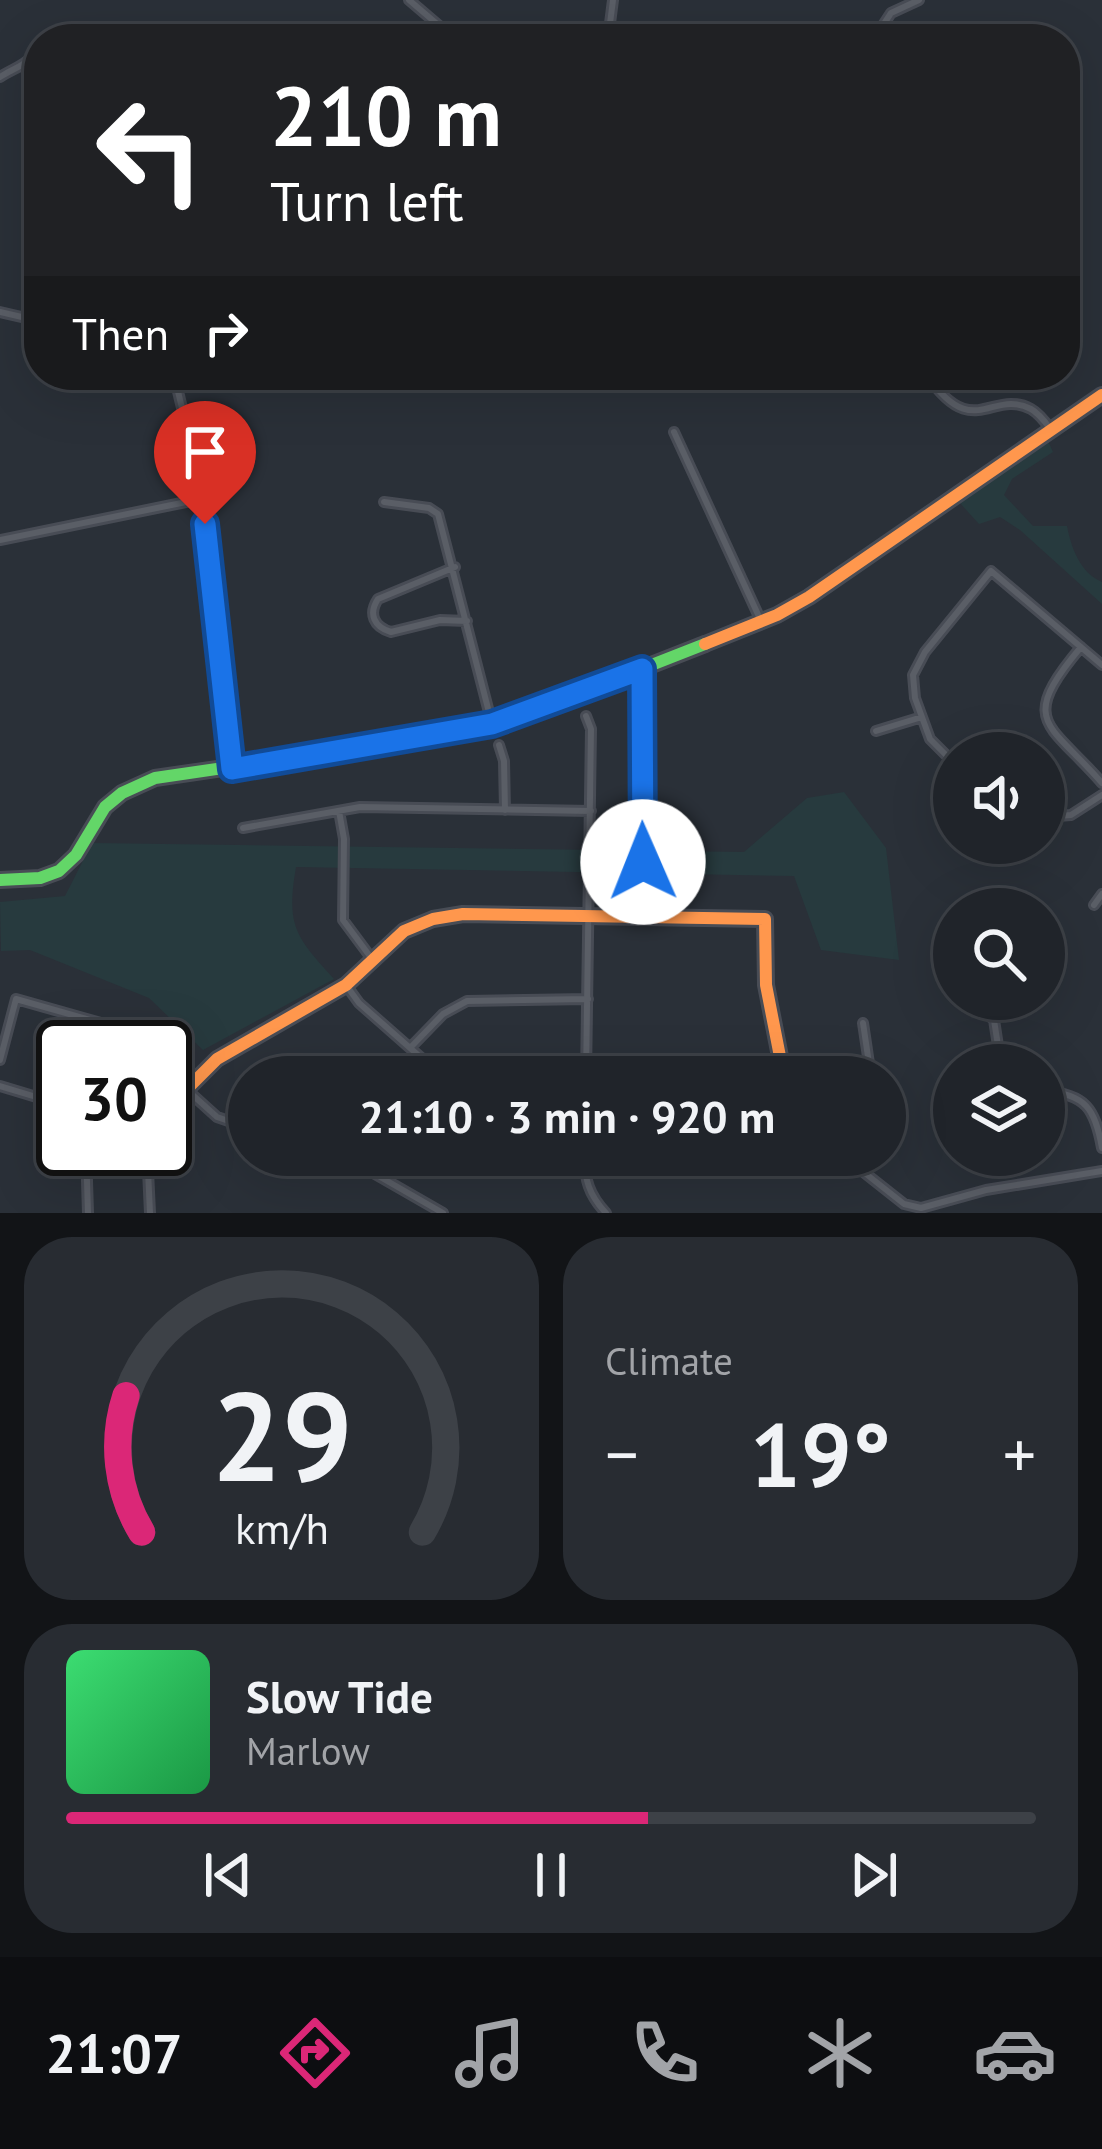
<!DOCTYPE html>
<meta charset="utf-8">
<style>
body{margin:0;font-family:"PT Sans",sans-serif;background:#282c32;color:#f1f3f6;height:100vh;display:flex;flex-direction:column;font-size:45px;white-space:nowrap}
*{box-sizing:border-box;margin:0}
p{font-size:39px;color:#a2a4a8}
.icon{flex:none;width:66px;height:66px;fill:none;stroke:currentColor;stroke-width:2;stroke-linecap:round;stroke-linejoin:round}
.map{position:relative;height:1213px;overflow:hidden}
.side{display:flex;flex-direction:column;gap:24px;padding:24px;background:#121417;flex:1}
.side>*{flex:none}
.guide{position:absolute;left:24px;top:24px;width:1056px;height:366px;border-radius:48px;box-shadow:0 12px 48px #0002,0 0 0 3px #3d4147;background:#202124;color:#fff;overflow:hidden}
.controls{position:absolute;left:933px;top:732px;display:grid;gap:24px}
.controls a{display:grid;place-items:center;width:132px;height:132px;border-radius:50%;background:#20242a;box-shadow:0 12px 48px #0002,0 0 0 3px #3d4147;font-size:60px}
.speed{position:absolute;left:36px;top:1020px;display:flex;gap:24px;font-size:60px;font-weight:700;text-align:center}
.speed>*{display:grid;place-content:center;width:156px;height:156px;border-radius:50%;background:#20242a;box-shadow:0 12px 48px #0002,0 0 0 3px #3d4147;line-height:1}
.speed .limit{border:6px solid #111;border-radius:18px;background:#fff;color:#111}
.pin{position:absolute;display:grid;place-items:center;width:102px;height:102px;color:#fff;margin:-123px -51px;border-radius:50% 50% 50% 0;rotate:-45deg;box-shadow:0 0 12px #0007}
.pin .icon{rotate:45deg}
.me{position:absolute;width:132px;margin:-66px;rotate:359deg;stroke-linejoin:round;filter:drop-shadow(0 0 9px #0008)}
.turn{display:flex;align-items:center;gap:42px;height:252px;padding:0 48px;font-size:54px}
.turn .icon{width:156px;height:156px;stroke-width:2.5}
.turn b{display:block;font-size:84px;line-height:102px}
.then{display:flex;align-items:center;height:114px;padding:0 48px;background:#0003;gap:24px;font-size:45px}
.big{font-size:90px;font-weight:700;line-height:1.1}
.side .widget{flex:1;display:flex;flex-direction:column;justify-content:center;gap:18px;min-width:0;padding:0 42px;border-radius:48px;background:#282c32}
.side .dial{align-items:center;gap:0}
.dial svg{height:312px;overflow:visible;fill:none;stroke:#3d4147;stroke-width:7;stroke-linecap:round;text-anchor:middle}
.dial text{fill:#f1f3f6;stroke:none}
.song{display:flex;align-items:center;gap:36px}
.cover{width:144px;height:144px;border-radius:18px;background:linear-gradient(135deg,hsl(140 70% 55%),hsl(140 70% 35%))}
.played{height:12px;border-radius:6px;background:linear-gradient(90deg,#db2777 60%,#3d4147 60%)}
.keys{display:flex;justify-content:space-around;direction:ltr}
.heat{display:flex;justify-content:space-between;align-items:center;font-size:66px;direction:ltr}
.side .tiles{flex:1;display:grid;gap:24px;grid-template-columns:1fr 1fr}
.widget:last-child{grid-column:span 2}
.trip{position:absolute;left:228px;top:1056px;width:678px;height:120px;border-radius:60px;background:#20242a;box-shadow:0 12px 48px #0002,0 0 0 3px #3d4147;font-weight:700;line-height:120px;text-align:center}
.tabs{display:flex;height:192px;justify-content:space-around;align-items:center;background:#0d0e11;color:#a2a4a8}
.tabs .icon{width:84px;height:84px}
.tabs .current{color:#db2777}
.tabs b{font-size:54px;color:#f1f3f6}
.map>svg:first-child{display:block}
.green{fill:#273a3e}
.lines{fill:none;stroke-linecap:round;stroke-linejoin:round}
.street-casing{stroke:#484c55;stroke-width:12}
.fast-casing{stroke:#484c55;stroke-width:18}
.slow-casing{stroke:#484c55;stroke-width:18}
.street{stroke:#5a5e66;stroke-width:6}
.fast{stroke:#63d668;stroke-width:12}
.slow{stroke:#ff974d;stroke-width:12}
.route-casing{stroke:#114b97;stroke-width:30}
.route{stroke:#1a73e8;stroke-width:21}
</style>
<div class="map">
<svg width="1102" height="1213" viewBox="0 0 1102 1213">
<rect width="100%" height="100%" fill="#2a3038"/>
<path class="green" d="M1048,441L1053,452L1012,479L1004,495L1033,526H1067C1071,547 1080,573 1102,582V604L1020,530L1000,517L979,524L959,502Z
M844,792L886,848L899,960L821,950L794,876L296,867C286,926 295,936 334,979L203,1050L149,998L30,950L1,951L0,902L65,896L92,843L744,852L807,798Z"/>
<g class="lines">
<defs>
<path id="street" d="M409,0L443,29L472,39
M608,39L613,0
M874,39L891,13L919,0
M0,77C17,66 33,64 39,43
M0,312L39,321
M174,375L199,478L232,766
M927,375C973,443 992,388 1031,409C1040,414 1046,423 1052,431
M674,432L761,621
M384,502L429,508L438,514L492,724
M0,540L201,499
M455,567L378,599C368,614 374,627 391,632L440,620L467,621
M1081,647C1017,723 1049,722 1102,783
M642,669L643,862
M586,716L591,729L586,1077
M876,731L922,717
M499,745L504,761L505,810
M954,763L930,739L915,698L913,675L925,652L991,571L1102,665
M339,811L344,839L343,920L372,959
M1044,817L1071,815L1102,795
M243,828L360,807L591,811
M1094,905L1102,894
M346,985L359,1003L443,1077
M986,1013L994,1020L1001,1065
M863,1023L871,1077
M410,1048L443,1014L467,1001L588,999
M0,1060L16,999L122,1029L143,1047
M165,1070L217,1117L249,1128
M0,1086L63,1105
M1044,1091C1086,1094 1095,1109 1102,1148
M86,1149L88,1213
M147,1149L150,1213
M342,1155L443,1213
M585,1155C584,1179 589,1195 606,1213
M842,1155L904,1204L921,1208L986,1190L1102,1171
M857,1167L864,1155"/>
<path id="fast" d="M0,880L40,878L59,871L76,855L105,807L122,793L155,778L367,747L524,715L705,644"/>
<path id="slow" d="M705,644L777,615L809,597L1102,395
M165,1111L217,1059L346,985L404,931L433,919L463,914L765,919L766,985L784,1077"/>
</defs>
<use href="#street" class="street-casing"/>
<use href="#fast" class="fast-casing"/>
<use href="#slow" class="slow-casing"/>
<use href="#street" class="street"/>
<use href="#fast" class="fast"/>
<use href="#slow" class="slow"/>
</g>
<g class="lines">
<defs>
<path id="route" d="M205,524L232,769L492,724L642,669L643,862"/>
</defs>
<use href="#route" class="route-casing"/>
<use href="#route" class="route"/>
</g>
</svg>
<div class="controls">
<a><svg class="icon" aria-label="sound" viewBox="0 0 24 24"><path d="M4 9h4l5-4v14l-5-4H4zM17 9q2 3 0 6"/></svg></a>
<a><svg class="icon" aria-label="search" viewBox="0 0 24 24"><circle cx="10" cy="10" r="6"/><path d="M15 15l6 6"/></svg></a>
<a><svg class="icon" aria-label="layers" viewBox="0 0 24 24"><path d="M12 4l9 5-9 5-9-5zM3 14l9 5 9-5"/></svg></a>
</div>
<div class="speed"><div class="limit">30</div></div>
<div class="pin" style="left:205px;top:524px;background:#d93025"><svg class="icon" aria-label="arrive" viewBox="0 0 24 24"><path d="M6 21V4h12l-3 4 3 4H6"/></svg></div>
<svg class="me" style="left:643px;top:862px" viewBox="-20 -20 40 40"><circle r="19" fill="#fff"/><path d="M0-13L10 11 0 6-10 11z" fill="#1a73e8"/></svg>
<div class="trip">21:10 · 3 min · 920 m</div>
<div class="guide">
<div class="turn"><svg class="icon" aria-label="left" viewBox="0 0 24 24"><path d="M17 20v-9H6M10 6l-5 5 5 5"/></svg><div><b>210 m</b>Turn left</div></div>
<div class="then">Then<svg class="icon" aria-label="right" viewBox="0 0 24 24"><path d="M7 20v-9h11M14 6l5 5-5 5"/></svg></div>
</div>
</div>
<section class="side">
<div class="tiles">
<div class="widget dial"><svg viewBox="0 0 100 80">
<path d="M14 69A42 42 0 1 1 86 69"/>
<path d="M14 69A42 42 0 0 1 10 34" stroke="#db2777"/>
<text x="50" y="56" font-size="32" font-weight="700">29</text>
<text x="50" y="72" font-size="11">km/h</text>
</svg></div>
<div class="widget"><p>Climate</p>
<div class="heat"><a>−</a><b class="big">19°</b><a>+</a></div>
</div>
<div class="widget">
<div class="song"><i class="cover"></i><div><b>Slow Tide</b><p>Marlow</p></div></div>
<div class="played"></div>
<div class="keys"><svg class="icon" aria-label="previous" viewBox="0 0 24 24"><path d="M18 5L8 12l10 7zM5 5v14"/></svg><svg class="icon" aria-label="pause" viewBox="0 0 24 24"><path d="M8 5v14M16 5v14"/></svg><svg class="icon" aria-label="next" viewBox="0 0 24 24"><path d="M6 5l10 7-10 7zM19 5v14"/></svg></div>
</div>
</div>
</section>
<nav class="tabs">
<b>21:07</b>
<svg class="icon current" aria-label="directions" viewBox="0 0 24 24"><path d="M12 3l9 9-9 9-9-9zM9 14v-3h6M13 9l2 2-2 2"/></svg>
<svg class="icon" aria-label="music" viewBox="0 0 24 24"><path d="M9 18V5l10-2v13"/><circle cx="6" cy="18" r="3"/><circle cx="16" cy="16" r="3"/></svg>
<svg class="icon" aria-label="phone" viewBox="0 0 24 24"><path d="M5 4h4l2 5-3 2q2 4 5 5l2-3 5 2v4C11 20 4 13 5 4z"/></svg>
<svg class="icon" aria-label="climate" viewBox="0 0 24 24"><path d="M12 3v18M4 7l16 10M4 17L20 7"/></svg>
<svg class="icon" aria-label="car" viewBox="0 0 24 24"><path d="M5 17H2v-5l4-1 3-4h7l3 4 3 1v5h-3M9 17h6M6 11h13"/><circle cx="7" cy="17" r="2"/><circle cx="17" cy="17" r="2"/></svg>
</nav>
